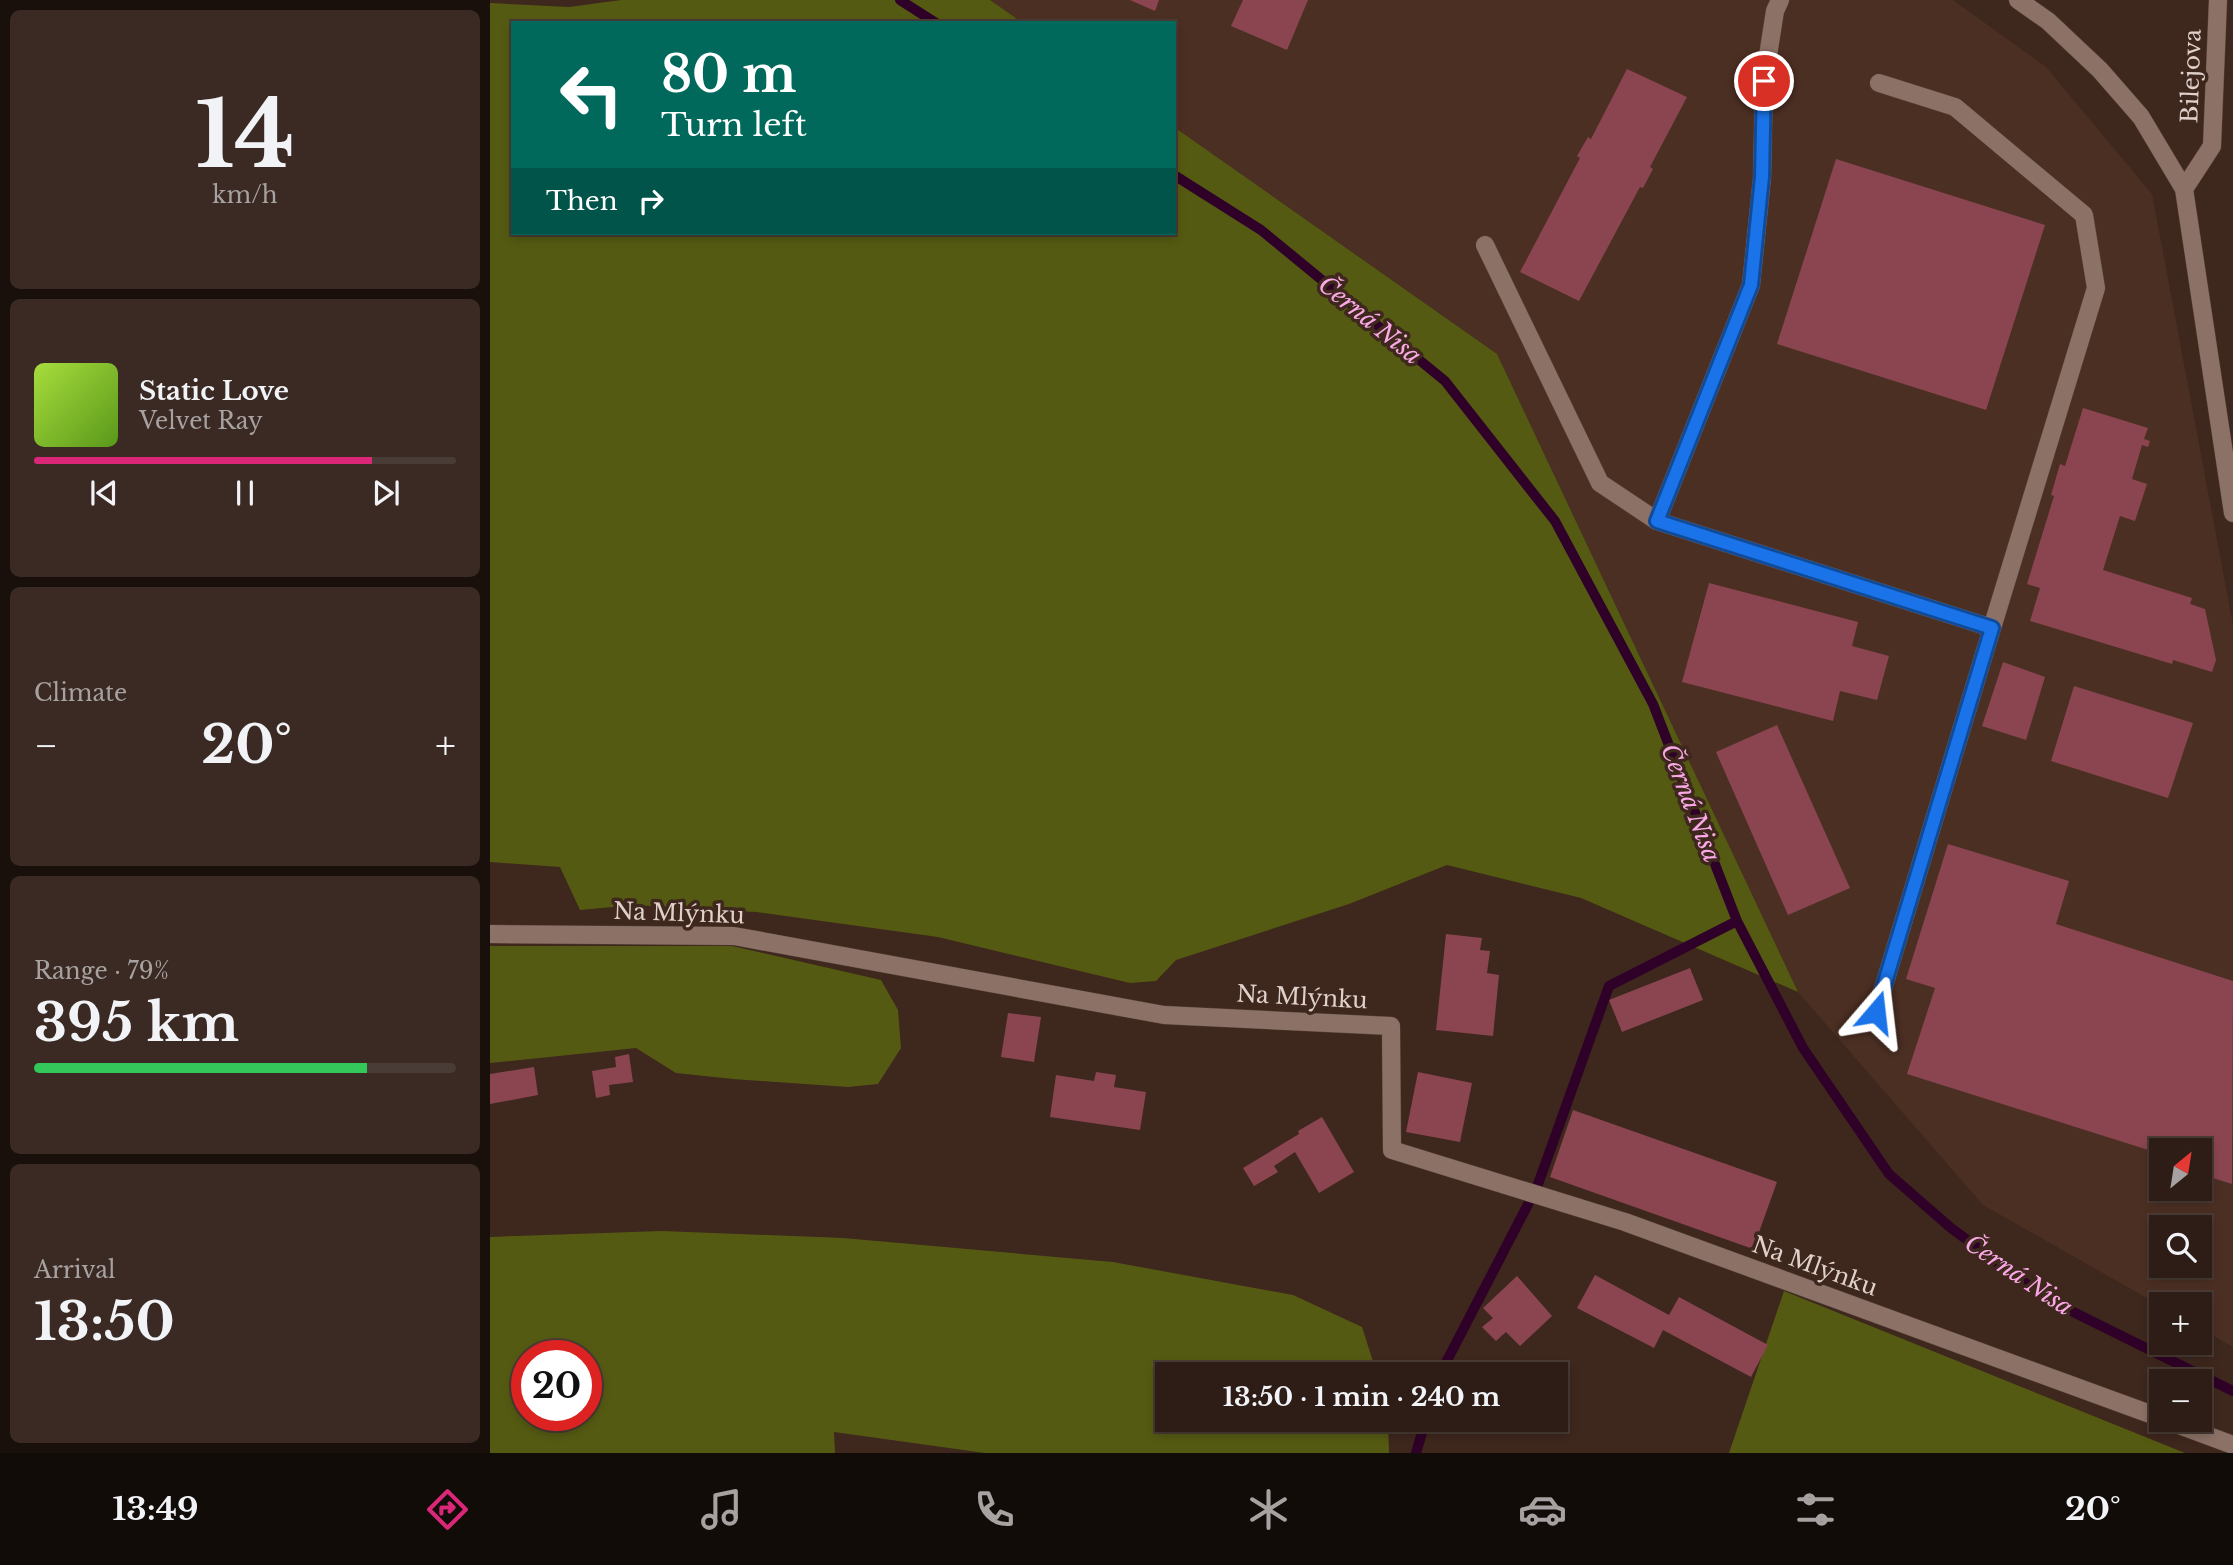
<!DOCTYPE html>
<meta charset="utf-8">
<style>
body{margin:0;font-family:"Libre Baskerville",serif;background:#3a2a23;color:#f1f3f6;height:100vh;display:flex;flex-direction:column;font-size:26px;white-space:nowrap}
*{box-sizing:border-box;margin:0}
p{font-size:23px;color:#a7a2a1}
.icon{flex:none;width:38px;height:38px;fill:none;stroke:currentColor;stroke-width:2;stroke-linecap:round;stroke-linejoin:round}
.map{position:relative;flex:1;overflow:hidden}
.drawer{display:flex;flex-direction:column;gap:10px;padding:10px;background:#19100c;width:490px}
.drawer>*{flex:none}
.top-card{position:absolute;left:21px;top:21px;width:665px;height:214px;border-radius:0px;box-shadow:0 4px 10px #0003,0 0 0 2px #493b35;background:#00695c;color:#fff;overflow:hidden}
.needle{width:46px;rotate:30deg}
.buttons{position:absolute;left:1659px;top:1138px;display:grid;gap:14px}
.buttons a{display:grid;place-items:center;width:63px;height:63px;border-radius:0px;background:#2e1d16;box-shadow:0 4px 10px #0003,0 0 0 2px #493b35;font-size:35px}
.speed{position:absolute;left:21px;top:1340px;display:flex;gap:14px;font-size:35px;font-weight:700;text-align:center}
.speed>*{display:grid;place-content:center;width:91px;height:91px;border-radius:50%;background:#2e1d16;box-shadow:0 4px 10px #0003,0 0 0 2px #493b35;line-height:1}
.speed .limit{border:10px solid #d22;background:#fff;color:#111}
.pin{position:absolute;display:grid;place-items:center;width:60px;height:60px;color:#fff;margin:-30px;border:4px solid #fff;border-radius:50%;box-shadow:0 2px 7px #0007}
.me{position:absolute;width:77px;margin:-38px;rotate:17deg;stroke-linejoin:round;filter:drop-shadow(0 0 5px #0008)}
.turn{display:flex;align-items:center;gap:24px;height:147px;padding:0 35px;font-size:32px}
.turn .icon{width:91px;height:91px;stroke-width:2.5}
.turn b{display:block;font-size:49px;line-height:60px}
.then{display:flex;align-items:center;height:66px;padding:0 35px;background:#0003;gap:14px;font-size:26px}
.big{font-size:52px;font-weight:800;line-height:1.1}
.drawer .widget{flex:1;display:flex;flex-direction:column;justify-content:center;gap:10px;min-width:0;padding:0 24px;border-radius:10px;background:#3a2a23}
.drawer .dial{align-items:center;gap:0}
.dial b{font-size:91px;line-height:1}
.song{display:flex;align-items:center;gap:21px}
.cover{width:84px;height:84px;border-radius:10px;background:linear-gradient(135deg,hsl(80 70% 55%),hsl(90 70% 35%))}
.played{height:7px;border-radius:4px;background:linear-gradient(90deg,#db2777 80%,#493b35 80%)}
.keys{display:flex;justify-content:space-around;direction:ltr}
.heat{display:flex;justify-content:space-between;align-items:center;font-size:38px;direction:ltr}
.charge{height:10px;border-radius:5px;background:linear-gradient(90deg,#34c759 79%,#493b35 0)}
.trip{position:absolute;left:665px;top:1362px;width:413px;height:70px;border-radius:0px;background:#2e1d16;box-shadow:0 4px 10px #0003,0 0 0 2px #493b35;font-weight:800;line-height:70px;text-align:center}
.tabs{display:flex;height:112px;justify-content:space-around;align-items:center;background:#120c09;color:#a7a2a1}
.tabs .icon{width:49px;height:49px}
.tabs .active{color:#db2777}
.tabs b{font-size:32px;color:#f1f3f6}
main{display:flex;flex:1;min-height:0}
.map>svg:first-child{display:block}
.built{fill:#4c2f23;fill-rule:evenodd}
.green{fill:#555a12;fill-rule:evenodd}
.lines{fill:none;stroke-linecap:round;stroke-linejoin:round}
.stream{stroke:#2f0028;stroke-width:10}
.building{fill:#8a4551}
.minor-casing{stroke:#554239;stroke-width:19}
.minor{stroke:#8c7166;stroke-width:18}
.route-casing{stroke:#114b97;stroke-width:18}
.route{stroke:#1a73e8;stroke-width:12}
.labels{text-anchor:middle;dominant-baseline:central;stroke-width:7;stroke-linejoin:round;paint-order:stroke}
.street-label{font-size:23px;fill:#dfd0c9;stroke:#3e271d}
.water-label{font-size:24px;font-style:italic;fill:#faa8e6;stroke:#3e271d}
</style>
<main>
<section class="drawer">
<div class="widget dial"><b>14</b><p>km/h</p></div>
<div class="widget">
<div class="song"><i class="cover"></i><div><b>Static Love</b><p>Velvet Ray</p></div></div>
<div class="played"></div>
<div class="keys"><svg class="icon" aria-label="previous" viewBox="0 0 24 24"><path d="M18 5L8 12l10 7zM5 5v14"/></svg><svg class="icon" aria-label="pause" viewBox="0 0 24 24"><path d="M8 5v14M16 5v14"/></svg><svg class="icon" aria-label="next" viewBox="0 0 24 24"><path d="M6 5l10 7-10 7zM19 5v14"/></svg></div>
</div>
<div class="widget"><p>Climate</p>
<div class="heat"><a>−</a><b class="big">20°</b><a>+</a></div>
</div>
<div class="widget"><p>Range · 79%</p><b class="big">395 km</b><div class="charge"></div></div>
<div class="widget"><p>Arrival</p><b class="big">13:50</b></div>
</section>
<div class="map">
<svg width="1743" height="1453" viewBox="0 0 1743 1453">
<rect width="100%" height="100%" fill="#3e271d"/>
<path class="built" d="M500,0H1463L1556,67L1662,194L1743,625V1347L1710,1328V1304H1671V1306L1493,1205L1308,992L1007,354L684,127V23H533ZM1671,1150H1710V1188H1671ZM1671,1227H1710V1265H1671Z"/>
<path class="green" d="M131,0H500L533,23H23V233H684V127L1007,354L1308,992L1091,898L957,865L859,904L686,960L666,981L640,983L448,937L266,912L145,905L90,910L70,867L0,862V3L79,7Z
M0,946H242L391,980L408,1010L411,1048L388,1084L358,1087L243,1079L186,1073L146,1048L0,1063Z
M172,1231L353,1238L623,1262L803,1295L872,1327L887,1374H677V1419H898L899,1453H495L344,1432L345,1453H0V1237ZM37,1356H96V1416H37Z
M1294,1291L1695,1453H1239Z"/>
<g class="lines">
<path class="stream" d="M410,0L446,23
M684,175L771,230L955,381L1065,521L1163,704L1247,921L1313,1048L1399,1174L1461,1228L1557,1299L1743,1391
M950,1374L1047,1187L1119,986L1247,921
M926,1453L936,1419"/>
</g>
<path class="building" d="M640,0H669L665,11Z
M753,0H818L797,50L741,26Z
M1137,69L1197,97L1160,167L1163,169L1153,188L1150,187L1089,301L1030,272L1090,158L1087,156L1098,137L1101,139Z
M1346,159L1555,225L1496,410L1287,344Z
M1593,408L1658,428L1654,439L1660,441L1658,447L1652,445L1642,479L1657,484L1645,521L1630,516L1613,570L1702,598L1700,604L1715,609L1726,660L1722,672L1683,660L1682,664L1540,621L1550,588L1537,584L1564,496L1561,495L1570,464L1575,466Z
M1219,583L1368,622L1362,646L1399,656L1387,700L1350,691L1343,721L1192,682Z
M1513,662L1555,677L1536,740L1492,726Z
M1584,686L1703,723L1678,798L1561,761Z
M1287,725L1360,888L1298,915L1226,752Z
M1458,844L1579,881L1566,924L1743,981L1742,1184L1710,1174L1712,1167L1710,1166V1150H1671V1154L1417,1074L1445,988L1416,979Z
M956,934L992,938L990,950L1000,951L997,973L1009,975L1003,1036L946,1030Z
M1200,968L1213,1000L1132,1032L1119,1000Z
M518,1013L551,1017L544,1062L511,1057Z
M139,1054L143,1082L119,1085L120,1095L106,1098L102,1071L126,1067L125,1057Z
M44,1067L48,1095L0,1104V1074Z
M606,1072L626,1075L624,1087L656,1092L650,1130L560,1117L566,1075L604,1081Z
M928,1072L982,1083L970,1142L916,1132Z
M1083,1110L1287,1182L1263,1249L1060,1177Z
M832,1117L864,1172L829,1193L805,1152L784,1166L788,1172L764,1186L753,1168L809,1134L808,1131Z
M1105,1275L1179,1315L1189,1297L1278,1345L1261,1377L1173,1330L1164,1348L1087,1308Z
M1027,1276L1062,1316L1030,1346L1016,1332L1006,1341L992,1327L1003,1318L993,1308Z"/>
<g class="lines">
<defs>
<path id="minor" d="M1528,0L1558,21L1610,70L1651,117L1694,189L1743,513
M1694,189L1722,146L1728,0
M995,245L1110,483L1167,521L1261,285L1272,178L1274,81L1285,11L1290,0
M1167,521L1502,628L1606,288L1594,215L1465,107L1389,83
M0,934L244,936L674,1015L901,1026L902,1150L1135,1222L1671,1418
M1386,1012L1502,628
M1673,1419L1743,1445"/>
</defs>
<use href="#minor" class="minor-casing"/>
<use href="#minor" class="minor"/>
</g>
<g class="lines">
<defs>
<path id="route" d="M1274,81L1272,177L1261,285L1167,521L1502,628L1386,1012"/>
</defs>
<use href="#route" class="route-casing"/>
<use href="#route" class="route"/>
</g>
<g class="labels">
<g class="street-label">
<text transform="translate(1701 76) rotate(-88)">Bilejova</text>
<text transform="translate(189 913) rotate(2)">Na Mlýnku</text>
<text transform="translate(812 997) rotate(3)">Na Mlýnku</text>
<text transform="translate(1325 1266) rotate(20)">Na Mlýnku</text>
</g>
<g class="water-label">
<text transform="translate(880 320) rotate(39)">Černá Nisa</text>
<text transform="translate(1201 803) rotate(69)">Černá Nisa</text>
<text transform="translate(1529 1275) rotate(34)">Černá Nisa</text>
</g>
</g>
</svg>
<div class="buttons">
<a><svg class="needle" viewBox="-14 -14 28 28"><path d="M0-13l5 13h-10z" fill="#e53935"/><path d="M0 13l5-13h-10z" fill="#a7a2a1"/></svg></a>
<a><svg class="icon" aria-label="search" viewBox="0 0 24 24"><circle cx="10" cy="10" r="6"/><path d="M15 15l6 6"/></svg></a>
<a>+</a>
<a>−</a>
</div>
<div class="speed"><div class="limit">20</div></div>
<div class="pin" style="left:1274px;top:81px;background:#d93025"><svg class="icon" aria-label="arrive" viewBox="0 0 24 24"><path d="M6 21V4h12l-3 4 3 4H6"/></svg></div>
<svg class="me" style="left:1386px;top:1012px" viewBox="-20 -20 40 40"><path d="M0-17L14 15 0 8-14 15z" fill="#1a73e8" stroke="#fff" stroke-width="4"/></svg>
<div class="trip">13:50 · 1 min · 240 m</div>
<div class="top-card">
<div class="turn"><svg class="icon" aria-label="left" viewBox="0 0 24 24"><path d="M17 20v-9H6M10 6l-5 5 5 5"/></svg><div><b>80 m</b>Turn left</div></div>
<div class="then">Then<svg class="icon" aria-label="right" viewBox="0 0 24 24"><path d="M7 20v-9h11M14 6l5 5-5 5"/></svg></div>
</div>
</div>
</main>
<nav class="tabs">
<b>13:49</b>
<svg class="icon active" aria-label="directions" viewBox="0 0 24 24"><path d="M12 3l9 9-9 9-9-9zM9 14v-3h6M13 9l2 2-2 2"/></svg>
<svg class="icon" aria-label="music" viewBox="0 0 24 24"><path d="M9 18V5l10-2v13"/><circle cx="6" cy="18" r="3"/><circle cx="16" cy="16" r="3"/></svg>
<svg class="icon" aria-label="phone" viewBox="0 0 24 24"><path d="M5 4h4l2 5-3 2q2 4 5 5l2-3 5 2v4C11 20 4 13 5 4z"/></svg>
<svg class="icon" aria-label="climate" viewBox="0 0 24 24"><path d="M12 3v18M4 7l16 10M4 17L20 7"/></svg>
<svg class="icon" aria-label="car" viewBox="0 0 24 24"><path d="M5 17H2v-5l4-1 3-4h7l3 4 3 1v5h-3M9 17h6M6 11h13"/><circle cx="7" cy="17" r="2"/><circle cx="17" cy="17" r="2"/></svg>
<svg class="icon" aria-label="filters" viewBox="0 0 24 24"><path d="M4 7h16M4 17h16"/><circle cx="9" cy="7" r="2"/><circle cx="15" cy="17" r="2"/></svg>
<b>20°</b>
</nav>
